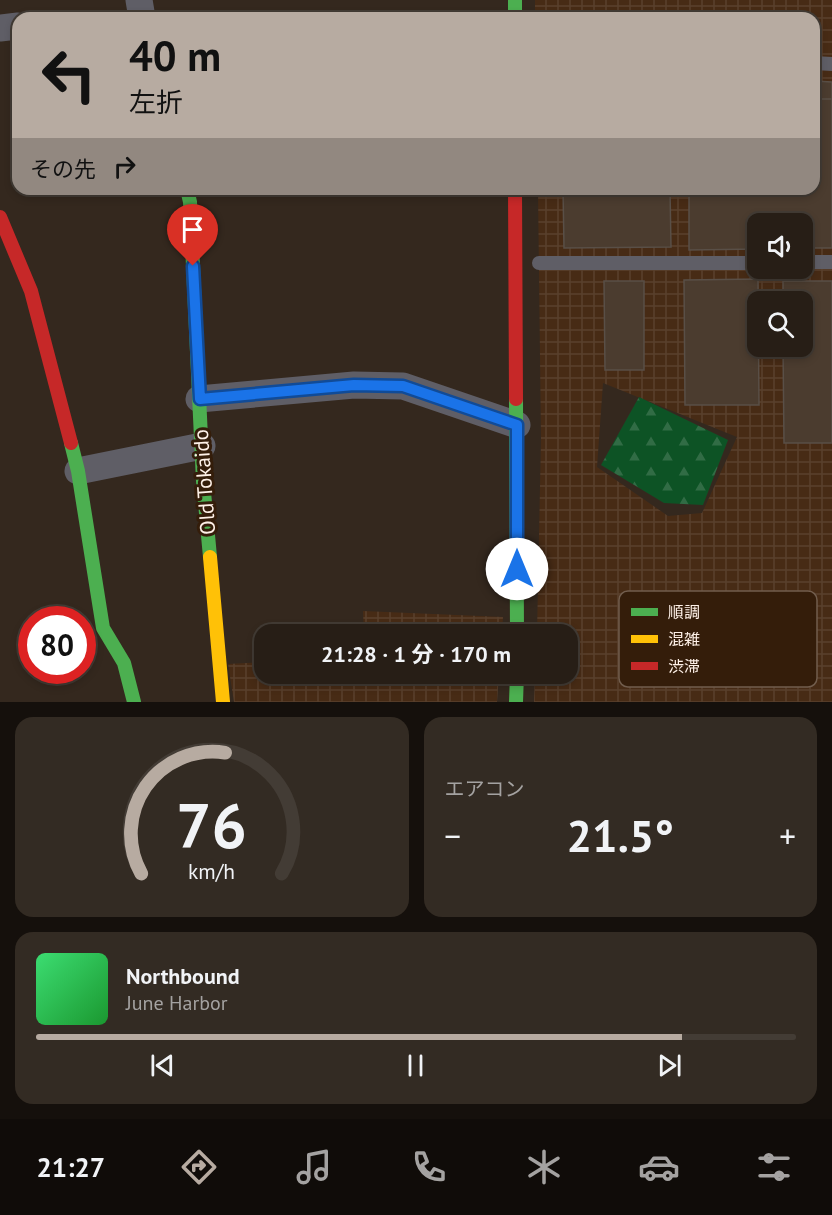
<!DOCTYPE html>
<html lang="ja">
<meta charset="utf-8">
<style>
body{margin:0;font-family:"PT Sans","Noto Sans JP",sans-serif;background:#332b23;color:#f1f3f6;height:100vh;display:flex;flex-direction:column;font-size:22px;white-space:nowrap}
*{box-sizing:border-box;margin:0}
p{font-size:20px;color:#a4a2a1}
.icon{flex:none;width:33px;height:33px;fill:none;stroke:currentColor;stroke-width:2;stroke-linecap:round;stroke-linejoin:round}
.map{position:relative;height:702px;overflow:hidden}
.side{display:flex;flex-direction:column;gap:15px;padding:15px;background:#15100c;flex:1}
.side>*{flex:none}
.top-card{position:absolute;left:12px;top:12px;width:808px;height:183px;border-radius:18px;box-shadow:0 3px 9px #0003,0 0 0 2px #433c35;background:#b7aba1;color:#111;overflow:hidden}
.fabs{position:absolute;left:747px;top:213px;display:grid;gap:12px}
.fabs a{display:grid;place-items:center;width:66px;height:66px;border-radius:12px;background:#271e16;box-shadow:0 3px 9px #0003,0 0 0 2px #433c35;font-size:30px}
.speed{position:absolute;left:18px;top:606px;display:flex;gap:12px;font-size:30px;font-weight:700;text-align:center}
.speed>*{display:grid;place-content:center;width:78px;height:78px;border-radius:50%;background:#271e16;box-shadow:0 3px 9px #0003,0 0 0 2px #433c35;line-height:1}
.speed .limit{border:9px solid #d22;background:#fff;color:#111}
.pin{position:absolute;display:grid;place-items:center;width:51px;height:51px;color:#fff;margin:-62px -26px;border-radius:50% 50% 50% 0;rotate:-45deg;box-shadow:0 0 6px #0007}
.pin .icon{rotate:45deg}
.me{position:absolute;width:66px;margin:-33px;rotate:0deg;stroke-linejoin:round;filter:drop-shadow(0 0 4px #0008)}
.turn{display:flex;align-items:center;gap:21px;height:126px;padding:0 18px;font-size:27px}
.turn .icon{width:78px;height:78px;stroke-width:2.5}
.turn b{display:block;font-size:42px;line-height:51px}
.then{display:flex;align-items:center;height:57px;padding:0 18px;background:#0003;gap:12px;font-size:22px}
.big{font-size:45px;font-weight:700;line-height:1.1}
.side .tile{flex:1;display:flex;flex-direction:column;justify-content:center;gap:9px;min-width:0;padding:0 21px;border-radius:18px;background:#332b23}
.side .dial{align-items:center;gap:0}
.dial svg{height:156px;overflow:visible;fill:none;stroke:#433c35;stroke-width:7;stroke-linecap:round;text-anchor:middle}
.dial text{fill:#f1f3f6;stroke:none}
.song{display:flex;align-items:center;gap:18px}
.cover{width:72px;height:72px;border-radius:9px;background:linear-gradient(135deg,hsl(140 70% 55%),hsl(130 70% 35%))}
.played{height:6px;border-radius:3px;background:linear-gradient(90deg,#b7aba1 85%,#433c35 85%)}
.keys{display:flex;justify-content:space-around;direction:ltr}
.heat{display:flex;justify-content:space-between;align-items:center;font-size:33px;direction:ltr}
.side .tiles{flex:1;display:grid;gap:15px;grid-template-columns:1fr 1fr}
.tile:last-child{grid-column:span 2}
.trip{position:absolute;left:254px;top:624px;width:324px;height:60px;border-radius:18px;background:#271e16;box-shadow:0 3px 9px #0003,0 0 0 2px #433c35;font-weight:700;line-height:60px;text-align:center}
.tabs{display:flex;height:96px;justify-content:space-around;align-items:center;background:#100c09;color:#a4a2a1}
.tabs .icon{width:42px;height:42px}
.tabs .active{color:#b7aba1}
.tabs b{font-size:27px;color:#f1f3f6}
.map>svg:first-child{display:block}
.industrial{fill:url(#industrial-grid);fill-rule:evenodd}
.forest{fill:url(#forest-firs)}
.building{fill:#4b3c2f;stroke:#594f47;stroke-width:1.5}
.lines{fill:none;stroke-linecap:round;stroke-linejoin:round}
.lane{stroke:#5f5e66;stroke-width:14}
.street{stroke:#5f5e66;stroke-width:27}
.fast{stroke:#4caf50;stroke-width:14}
.slow{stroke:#ffc107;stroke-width:14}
.jam{stroke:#c62828;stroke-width:14}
.route-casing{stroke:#114b97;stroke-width:15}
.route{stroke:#1a73e8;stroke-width:10}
.labels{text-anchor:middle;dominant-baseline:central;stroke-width:6;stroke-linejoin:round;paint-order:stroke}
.street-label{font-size:21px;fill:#fef1e8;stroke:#341d0a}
.key{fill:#341d0a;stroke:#715d4d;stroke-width:1.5}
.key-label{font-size:16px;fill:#fef1e8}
</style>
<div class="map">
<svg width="832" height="702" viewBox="0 0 832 702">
<defs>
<pattern id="industrial-grid" width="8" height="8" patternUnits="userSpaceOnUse" patternTransform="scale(1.5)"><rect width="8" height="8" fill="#472b15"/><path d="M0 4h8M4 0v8" fill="none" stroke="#59402c"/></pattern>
<pattern id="forest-firs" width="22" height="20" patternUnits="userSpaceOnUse" patternTransform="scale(1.5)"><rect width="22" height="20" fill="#0d5325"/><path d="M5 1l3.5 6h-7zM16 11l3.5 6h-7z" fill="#316c45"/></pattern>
</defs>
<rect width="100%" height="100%" fill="#34281e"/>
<path class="industrial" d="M535,0H832V702H534L535,674H567V634H537L541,439L538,189H814V18H535ZM758,224H802V268H758ZM758,302H802V346H758ZM603,383L737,437L702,513L668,516L597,467Z
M363,611L503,617L502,634H364Z
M264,662V674H499L497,702H234L228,664Z"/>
<path class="forest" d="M639,397L728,440L703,505L664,503L601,465Z"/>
<path class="building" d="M814,81L832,82V99H814Z
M814,99H832V248H802V224H758V249L689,250V189H814Z
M563,189H670L671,247L564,248Z
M758,279L759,405H685L684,280Z
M604,281H644V370H605Z
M783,281H832V443H784L783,346H802V302H783Z"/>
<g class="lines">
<path class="lane" d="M814,63L832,64
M802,262H832
M539,263H758"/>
<path class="street" d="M139,0L142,18
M0,28L18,26
M199,399L354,385L403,386L517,425
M78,471L202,446"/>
<path class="fast" d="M515,0V18
M187,189L190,202L203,481L210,557
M516,399L517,634
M71,443L78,471L103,628L124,663L134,702
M516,702L517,674"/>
<path class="slow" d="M210,557L223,702"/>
<path class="jam" d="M515,189L516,399
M0,217L31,291L71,443"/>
</g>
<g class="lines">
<defs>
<path id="route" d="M193,266L200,399L354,385L403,386L517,425V569"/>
</defs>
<use href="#route" class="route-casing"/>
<use href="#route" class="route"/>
</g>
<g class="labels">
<g class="street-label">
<text transform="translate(204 482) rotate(-94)">Old Tokaido</text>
</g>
</g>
<rect x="619" y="591" width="198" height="96" rx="9" class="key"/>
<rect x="631" y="608" width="27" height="8" fill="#4caf50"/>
<rect x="631" y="635" width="27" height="8" fill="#ffc107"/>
<rect x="631" y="662" width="27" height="8" fill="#c62828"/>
<g class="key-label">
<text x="668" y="618">順調</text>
<text x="668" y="645">混雑</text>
<text x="668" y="672">渋滞</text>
</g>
</svg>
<div class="fabs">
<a><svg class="icon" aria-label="sound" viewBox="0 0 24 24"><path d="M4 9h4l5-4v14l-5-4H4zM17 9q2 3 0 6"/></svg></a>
<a><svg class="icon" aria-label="search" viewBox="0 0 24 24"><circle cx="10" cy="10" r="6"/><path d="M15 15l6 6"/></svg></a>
</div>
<div class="speed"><div class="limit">80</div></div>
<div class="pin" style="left:193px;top:266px;background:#d93025"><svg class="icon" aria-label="arrive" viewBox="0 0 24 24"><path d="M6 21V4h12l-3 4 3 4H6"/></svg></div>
<svg class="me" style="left:517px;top:569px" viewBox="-20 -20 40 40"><circle r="19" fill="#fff"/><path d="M0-13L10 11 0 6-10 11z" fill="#1a73e8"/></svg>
<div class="trip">21:28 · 1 分 · 170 m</div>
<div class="top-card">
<div class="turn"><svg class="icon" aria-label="left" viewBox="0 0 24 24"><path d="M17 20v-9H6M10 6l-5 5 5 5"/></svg><div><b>40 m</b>左折</div></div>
<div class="then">その先<svg class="icon" aria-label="right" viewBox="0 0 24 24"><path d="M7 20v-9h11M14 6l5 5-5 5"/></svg></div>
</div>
</div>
<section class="side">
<div class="tiles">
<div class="tile dial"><svg viewBox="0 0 100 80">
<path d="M14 69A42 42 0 1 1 86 69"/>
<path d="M14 69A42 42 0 0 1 57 7" stroke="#b7aba1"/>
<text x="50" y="56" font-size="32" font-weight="700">76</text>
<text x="50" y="72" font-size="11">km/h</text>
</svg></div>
<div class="tile"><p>エアコン</p>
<div class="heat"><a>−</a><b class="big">21.5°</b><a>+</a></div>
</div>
<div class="tile">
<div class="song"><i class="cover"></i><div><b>Northbound</b><p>June Harbor</p></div></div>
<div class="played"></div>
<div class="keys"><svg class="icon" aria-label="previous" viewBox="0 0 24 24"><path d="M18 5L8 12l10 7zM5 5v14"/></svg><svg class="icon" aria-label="pause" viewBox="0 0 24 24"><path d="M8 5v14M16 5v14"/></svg><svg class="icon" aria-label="next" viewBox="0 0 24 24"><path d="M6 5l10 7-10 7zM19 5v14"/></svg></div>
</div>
</div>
</section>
<nav class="tabs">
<b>21:27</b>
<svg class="icon active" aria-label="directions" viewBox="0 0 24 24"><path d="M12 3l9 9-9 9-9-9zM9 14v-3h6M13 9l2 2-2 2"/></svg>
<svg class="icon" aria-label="music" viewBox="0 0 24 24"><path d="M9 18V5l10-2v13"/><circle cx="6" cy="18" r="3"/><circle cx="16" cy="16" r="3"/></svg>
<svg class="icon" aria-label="phone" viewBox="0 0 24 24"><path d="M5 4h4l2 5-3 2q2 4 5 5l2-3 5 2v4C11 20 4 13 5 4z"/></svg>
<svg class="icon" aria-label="climate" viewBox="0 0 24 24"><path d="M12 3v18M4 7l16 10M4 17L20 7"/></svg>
<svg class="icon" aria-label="car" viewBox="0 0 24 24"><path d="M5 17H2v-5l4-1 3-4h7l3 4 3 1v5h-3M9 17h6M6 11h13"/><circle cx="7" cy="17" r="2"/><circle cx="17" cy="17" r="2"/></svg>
<svg class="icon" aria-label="filters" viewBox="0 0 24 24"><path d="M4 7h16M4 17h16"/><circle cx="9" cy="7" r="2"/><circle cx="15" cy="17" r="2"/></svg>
</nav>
